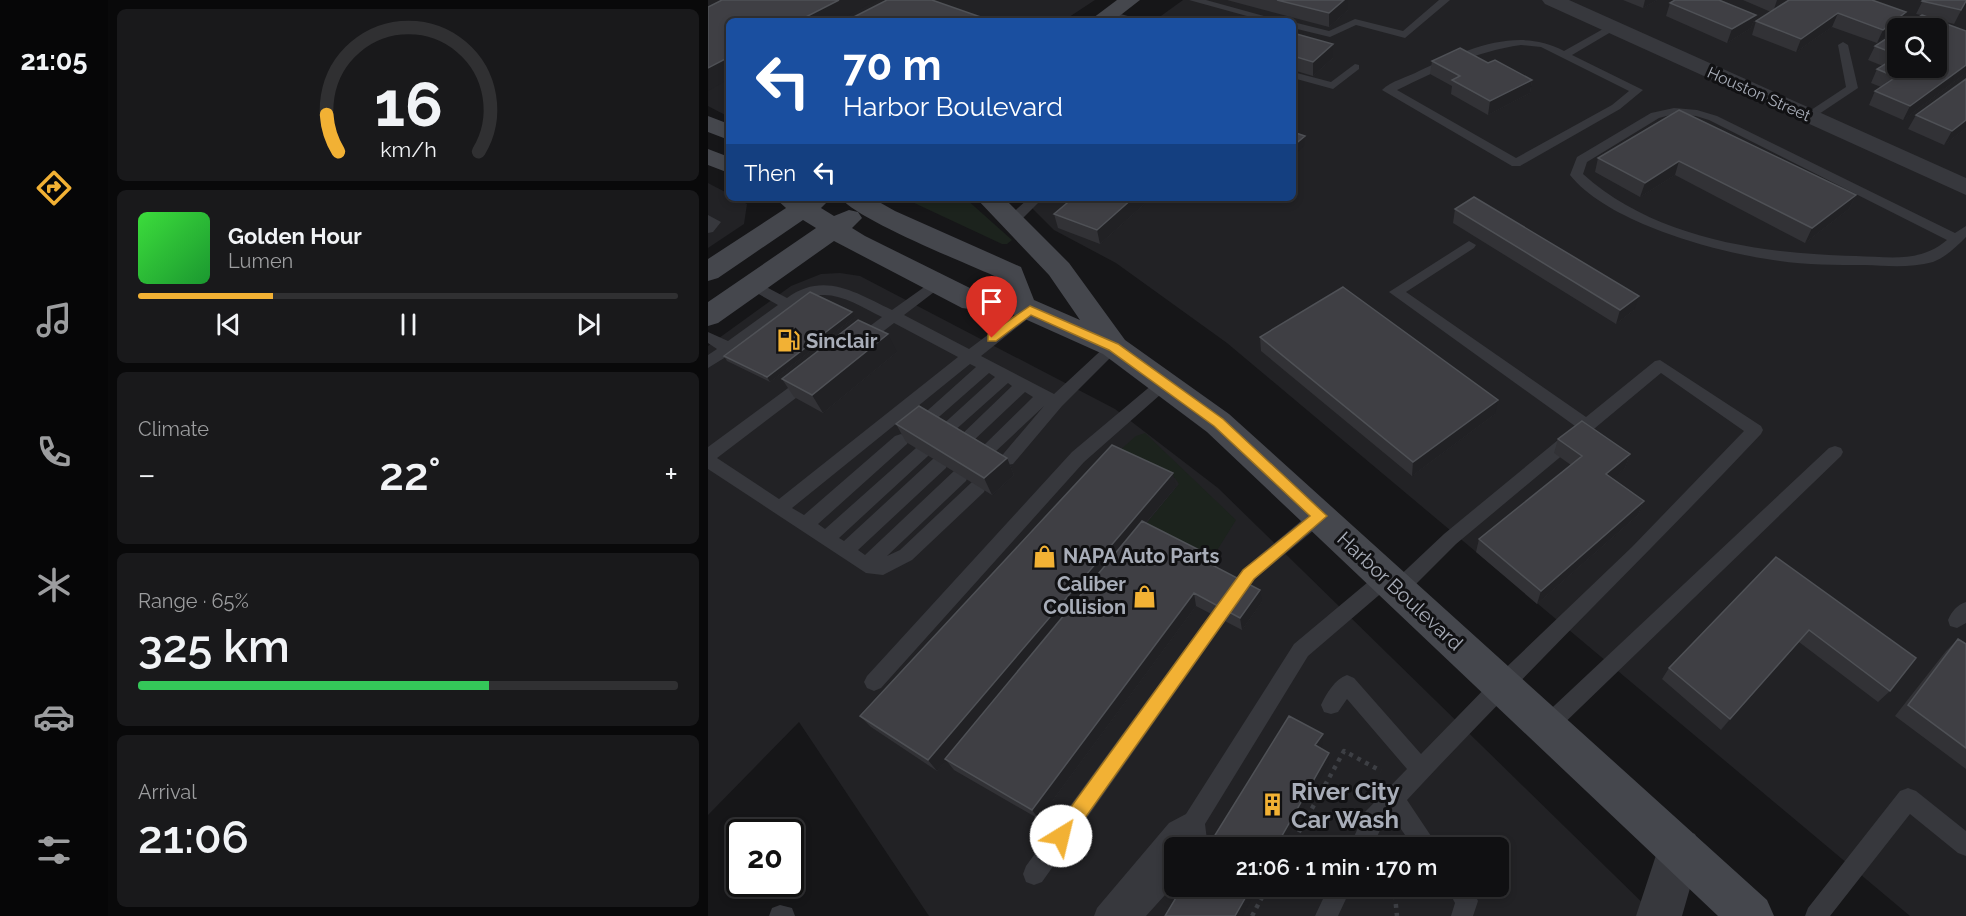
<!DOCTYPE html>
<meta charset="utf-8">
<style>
body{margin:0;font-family:Raleway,sans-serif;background:#19191b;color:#f1f3f6;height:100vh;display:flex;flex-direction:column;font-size:22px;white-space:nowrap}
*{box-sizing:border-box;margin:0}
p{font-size:20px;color:#9c9d9f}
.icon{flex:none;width:33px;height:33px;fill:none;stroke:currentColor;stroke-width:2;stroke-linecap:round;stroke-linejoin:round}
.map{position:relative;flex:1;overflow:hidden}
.panel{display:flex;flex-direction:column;gap:9px;padding:9px;background:#09090a;width:600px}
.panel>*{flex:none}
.top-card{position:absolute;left:18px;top:18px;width:570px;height:183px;border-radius:9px;box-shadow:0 3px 9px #0003,0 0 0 2px #303032;background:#1a4fa0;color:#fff;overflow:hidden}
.fabs{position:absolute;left:1179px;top:18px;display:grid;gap:12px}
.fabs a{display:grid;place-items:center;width:60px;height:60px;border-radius:9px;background:#101012;box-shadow:0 3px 9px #0003,0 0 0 2px #303032;font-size:30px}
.speed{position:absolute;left:18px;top:819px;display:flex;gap:12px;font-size:30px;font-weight:700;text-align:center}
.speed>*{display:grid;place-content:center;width:78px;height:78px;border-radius:50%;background:#101012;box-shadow:0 3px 9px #0003,0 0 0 2px #303032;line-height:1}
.speed .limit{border:3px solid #111;border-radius:9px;background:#fff;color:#111}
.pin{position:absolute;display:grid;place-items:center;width:51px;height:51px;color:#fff;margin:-62px -26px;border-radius:50% 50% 50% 0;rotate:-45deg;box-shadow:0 0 6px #0007}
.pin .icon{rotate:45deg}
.me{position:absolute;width:66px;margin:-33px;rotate:36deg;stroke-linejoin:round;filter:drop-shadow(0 0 4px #0008)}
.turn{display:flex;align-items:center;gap:21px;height:126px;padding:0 18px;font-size:27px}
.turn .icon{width:78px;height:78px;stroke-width:2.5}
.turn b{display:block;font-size:42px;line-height:51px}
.then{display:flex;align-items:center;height:57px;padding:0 18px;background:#0003;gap:12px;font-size:22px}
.big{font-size:45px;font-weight:600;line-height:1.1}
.panel .card{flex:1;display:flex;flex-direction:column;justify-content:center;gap:9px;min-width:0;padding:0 21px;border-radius:9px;background:#19191b}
.panel .dial{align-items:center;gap:0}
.dial svg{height:156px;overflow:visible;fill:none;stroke:#303032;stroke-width:7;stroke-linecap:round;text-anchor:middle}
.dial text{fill:#f1f3f6;stroke:none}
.song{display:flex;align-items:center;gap:18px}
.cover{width:72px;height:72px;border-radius:9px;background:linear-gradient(135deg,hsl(120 70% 55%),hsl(130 70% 35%))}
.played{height:6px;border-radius:3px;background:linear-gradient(90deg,#f2b134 25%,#303032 25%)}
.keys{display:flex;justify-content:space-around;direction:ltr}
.heat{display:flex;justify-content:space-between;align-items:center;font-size:33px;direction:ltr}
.charge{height:9px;border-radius:4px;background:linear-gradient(90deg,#34c759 65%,#303032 0)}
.trip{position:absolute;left:456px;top:837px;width:345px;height:60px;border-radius:9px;background:#101012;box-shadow:0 3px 9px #0003,0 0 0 2px #303032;font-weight:600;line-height:60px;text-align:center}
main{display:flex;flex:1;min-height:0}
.menu{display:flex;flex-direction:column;width:108px;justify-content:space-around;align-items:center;background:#060607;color:#9c9d9f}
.menu .icon{width:42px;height:42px}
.menu .current{color:#f2b134}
.menu b{font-size:27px;color:#f1f3f6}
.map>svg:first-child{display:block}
.built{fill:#222225;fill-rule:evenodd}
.green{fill:#1c231d}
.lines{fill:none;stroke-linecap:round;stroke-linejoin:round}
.path{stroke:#3d3f44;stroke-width:4.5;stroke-dasharray:4 5;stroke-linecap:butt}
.service{fill:#37383d;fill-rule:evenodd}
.minor{fill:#37383d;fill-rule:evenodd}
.secondary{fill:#45474d;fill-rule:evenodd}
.wall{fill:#323236}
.shaded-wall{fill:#212124}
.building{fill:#3f3f44;stroke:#4f5156;stroke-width:1.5}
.route{fill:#f2b134;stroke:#9d7322;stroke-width:1.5}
.labels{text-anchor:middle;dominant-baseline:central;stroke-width:6;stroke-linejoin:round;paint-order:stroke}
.far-street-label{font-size:16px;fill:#a8adb8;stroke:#111113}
.poi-label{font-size:20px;font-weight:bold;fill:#a8adb8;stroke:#111113;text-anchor:start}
.street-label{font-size:20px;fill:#a8adb8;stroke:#111113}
.near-poi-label{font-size:24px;font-weight:bold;fill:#a8adb8;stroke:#111113;text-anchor:start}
</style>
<main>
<nav class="menu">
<b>21:05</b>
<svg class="icon current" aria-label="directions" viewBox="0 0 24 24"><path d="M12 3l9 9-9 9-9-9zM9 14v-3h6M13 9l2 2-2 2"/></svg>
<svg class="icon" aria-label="music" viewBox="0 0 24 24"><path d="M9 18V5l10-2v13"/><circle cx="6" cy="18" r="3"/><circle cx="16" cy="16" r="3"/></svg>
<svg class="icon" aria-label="phone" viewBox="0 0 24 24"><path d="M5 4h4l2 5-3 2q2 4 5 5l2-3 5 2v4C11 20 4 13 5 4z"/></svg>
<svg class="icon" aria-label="climate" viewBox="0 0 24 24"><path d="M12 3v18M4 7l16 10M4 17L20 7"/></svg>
<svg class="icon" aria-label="car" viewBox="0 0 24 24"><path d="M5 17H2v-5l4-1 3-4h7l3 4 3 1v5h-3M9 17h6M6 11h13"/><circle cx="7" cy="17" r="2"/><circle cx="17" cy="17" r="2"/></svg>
<svg class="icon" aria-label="filters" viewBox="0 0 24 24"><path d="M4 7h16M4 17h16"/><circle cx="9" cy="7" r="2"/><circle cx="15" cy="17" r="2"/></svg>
</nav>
<section class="panel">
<div class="card dial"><svg viewBox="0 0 100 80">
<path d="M14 69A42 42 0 1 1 86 69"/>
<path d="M14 69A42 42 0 0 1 8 50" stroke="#f2b134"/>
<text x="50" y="56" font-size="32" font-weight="700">16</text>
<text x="50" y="72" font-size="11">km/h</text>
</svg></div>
<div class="card">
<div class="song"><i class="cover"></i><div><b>Golden Hour</b><p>Lumen</p></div></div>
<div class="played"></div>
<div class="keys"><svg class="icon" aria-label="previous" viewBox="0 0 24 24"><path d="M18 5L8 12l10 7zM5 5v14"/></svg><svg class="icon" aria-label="pause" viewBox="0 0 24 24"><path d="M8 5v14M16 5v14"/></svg><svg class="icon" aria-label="next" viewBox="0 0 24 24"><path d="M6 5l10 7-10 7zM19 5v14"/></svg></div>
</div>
<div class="card"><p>Climate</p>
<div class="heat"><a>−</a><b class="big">22°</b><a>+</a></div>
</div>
<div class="card"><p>Range · 65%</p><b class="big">325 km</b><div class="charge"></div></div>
<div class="card"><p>Arrival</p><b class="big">21:06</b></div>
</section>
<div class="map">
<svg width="1258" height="916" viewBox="0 0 1258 916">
<rect width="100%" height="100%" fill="#161618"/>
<path class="built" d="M0,0H387L355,21H21V117L0,106Z
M475,0H1258V916H1202L519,343L408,263L346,230L314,198H585V21H446ZM1190,28H1228V68H1190Z
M0,183L21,194V198H28L39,204L36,224L0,248Z
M132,273L152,276L407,409L510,488L948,916H221L91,722L0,815V346L83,286L113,274ZM466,848H790V886H466Z"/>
<path class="green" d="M205,198H257L304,240L299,244H294L202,201Z
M437,433L528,520L503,560L438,524L471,484L467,478L410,452L428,436Z"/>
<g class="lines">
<path class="path" d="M582,848L636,751L673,771
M686,886L689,916
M544,916L560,886"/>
<path class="service" d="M481,0H498L574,21H557Z
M731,0H742L697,38L648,25L622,37L585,28V22L621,31L647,19L695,31Z
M401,11L431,19L432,21H415L397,16V12Z
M471,18L479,19L480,21H466Z
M904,24L909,27L908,29L864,55L935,90L912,109L812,166H804L674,90C683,81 700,77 711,71C756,51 809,25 856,51ZM813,45L833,47L921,91L904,105L808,158L689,90C729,71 768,51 813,45Z
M1135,42L1140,45L1150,88L1105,118H1097V114L1138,87L1130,45Z
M647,64L651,65V69L625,89L585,78V72L623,82Z
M966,108L989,110L1009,116L1247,233L1258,226V237C1248,247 1238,257 1225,262C1203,268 1180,266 1157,265C1126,265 1096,265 1065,260C1007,252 899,222 862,175L869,157L943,113ZM966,114L988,116L1001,120L1239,240C1212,263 1182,257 1148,256C1055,254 947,239 875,174L879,162L951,118Z
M321,198H335L308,225H298L296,222L298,219Z
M0,215L13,222L5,232L0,233Z
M761,241L768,245L766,248L698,292L878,417L947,361L952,360L1053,426L1055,430L1053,434C936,558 814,676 699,800L731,848H706L684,816L673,828L664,848H641L657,812L699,769L639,699L630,712L623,714L616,712L613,705C618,694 627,679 639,675L646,678L713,754L786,679L924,547L1036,431L953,373L748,544L696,596L690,598L684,596L681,590L684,584L600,656L497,824L499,840L497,848H475L477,839L469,848H466V851L456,863L466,858V885L438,916H386L389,908L461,823L478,814L586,644L672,572L678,570L684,572L687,578L684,583L736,534L867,426L681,292Z
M229,278L234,280L236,283L234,286L196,315L261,349L317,307H327L329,310L327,313L273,356L346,394L401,343L406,342L413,347L354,406L305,464L299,465L293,464L291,459L336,406L286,453L280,455L274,453L272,449L325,397L317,392L264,442L258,444L252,442L250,438L304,386L300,383L245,432H233L231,428L287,377L281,373L224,423H212L210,419L268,367L262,364L84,508L96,515L187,436L193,434L199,436L201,440L199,444L110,524L117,529L208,448L214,446L220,448L222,452L220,456L131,538L136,541L226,458L232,457L238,458L240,463L238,468L150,550L157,555L246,471L252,469L258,471L260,476L258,481L179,556L192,550L264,482L270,480L276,482L278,487L276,492L204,560L175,575L158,573L0,469V447L95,377H105L108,381L105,385L9,458L71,499L250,357L186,323L156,346H146L144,342L146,338L174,317C147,304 118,283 91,304L96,309L94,312L89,314L81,311L32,347L36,352L33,356L28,357L21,355L0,368V355L9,349L0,343V332L20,341L70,305L40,288L38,285L45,280L79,298C116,271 148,293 184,310Z
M456,377L461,379L464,383L461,387L376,462L173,688L166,691L159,688L156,682L159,676L364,452L451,379Z
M1127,446L1133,448L1135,452L1133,456L845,734L838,737L831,734L828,727L831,720L1121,448Z
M611,509L617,511L620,516L617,521L547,579L334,882L326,885L318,882L315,874L318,866L535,569L605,511Z
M1258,602V623L1249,628L1242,626L1240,620C1244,611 1249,605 1258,602Z
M1200,788L1208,791L1258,831V856L1250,853L1202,814L1122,916H1097L1100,908L1192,791Z
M621,886H644L630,916H607Z
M738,886H763L770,901L765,916H743L747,903Z
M72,905L84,908L87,916H61L64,908Z"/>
<path class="minor" d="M834,0H861L1258,178V195L837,4Z
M971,828L987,834L993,850L974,916H928L955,834Z"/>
<path class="secondary" d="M409,0H432L405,21H381Z
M0,116L21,124V140L0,132Z
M0,149L21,157V173L0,165Z
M67,198H123L113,208L126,216L141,210L150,212L154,218L144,228L157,236L270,292L295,295L291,278C260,264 149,220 133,198H164L187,211L313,267L326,300L372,320L341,275L268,198H296L361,263L417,340L521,414L1059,900L1066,916H1010L499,432L395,354L308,315L254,308L126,241L10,323L0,326V302L108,228L95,220L10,278L0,281V259L78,208Z"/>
</g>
<path class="wall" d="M519,0H640V10L621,27Z
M915,0H949L935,8Z
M1035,0H1164L1192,26L1169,43L1124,27L1088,52L1044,35L1048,21L1063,12Z
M1215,0L1258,1L1246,24L1222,18L1258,31V73L1195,120L1161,105L1167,91L1173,87L1163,83L1169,69L1175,66L1160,60L1167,46L1213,15L1208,14Z
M962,3L1048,15L1043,28L1019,43L958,16Z
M585,33L625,58L605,76L585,70Z
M724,61L780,63L824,80L822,93L780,115L743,94L744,86L722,74Z
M971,110L1148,195L1141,209L1097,243L967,175L932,197L887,172L890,158Z
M1208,115L1258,128L1236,145L1200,129Z
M365,198H443L392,244L350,228L346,214Z
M747,209L926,310L908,324L745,223Z
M147,317L62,382L19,361L16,356Z
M552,337L787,414L704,476L553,351Z
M189,352L115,413L86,397L74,379Z
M188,424L299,458L306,475L284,495L198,442Z
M850,439L922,454L917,468L904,478L936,501L930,515L829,604L768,552L771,539L863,465L846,453Z
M468,487L438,523L513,570L554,602L534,630L488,606L331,819L246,770L238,760L229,771L163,727L152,716Z
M1068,557L1182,691L1170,702L1091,642L1013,730L954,679L961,668Z
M1250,639L1258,644V769L1187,716L1238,651Z"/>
<path class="shaded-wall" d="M131,0H169L130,21H90Z
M636,0H640V10L621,27V13Z
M937,0H949L935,8Z
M1069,0H1085L1065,12Z
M1198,12L1192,26L1169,43L1175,30Z
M1130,13L1124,27L1088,52L1093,39Z
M1048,15L1043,28L1019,43L1024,29Z
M625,44V58L605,76V62Z
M21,57V79L0,91V68Z
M1258,65V73L1195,120L1202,106Z
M824,80L822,93L780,115L782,101Z
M1258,120V128L1236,145L1244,131Z
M597,136V145L585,156V146Z
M971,161L967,175L932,197L937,183Z
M1148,195L1141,209L1097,243L1104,228Z
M425,198H443L392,244L389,230Z
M931,296L926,310L908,324L912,310Z
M144,312L147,317L62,382L59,377Z
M180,334L189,352L115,413L104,395Z
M790,400L787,414L704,476L705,462Z
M922,454L917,468L894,487L898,474Z
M299,458L306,475L284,495L276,478Z
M465,473L468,487L229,771L220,760Z
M936,501L930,515L829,604L833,591Z
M511,560L513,572L506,566Z
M552,590L554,602L534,630L532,618Z
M486,593L488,606L331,819L324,810Z
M1101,630L1091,642L1013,730L1022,719Z
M615,734V744L608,756L607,745Z
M621,753V763L573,848H567Z
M544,886H551L534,916H527Z"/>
<path class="building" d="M14,0H131L90,21H21V57L0,68V7Z
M179,0H224L284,21H138Z
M569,0H636L621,13Z
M967,0H1011L1048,15L1024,29L962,3Z
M1081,0H1164L1198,12L1175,30L1130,13L1093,39L1048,21Z
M1215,0H1258V1L1253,10L1214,1Z
M1214,15L1258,31V65L1202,106L1167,91L1188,77L1169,69L1190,56V68H1228V28H1193Z
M1190,31V55L1167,46Z
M585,33L625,44L605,62L585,56Z
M752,48L780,63L787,60L824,80L782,101L744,80L752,76L724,61Z
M1258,79V120L1244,131L1208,115Z
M971,110L1148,195L1104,228L971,161L937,183L890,158Z
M585,132L597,136L585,146Z
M766,197L931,296L912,310L747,209Z
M365,198H425L389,230L346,214Z
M635,287L790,400L705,462L552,337Z
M102,292L144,312L59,377L16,356Z
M150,320L180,334L104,395L74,379Z
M211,406L299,458L276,478L188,424Z
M874,421L922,454L898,474L936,501L833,591L771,539L874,456L850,439Z
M404,445L465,473L220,760L152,716Z
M434,521L511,560L506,566L552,590L532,618L486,593L324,810L237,759Z
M1068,557L1208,658L1182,691L1101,630L1022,719L961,668Z
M1250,639L1258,644V748L1200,705Z
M581,716L615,734L607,745L621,753L567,848H499Z
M475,886H544L527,916H457Z"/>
<path class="route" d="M322,306L410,344L515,419L619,516L546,579L360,842L353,845L347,842L344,836L347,829L535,570L602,516L506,426L401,350L323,315L288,341H280V335Z"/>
<defs>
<symbol id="fuel-bare" viewBox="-9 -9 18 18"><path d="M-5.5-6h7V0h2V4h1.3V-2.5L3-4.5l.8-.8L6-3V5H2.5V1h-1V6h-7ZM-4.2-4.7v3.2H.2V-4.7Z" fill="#f2b134" stroke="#111113" stroke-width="2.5" paint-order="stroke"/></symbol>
<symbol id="shop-bare" viewBox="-9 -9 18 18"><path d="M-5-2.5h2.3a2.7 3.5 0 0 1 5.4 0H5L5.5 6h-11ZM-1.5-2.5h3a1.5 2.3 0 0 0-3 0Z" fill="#f2b134" stroke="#111113" stroke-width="2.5" paint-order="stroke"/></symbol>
<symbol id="building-bare" viewBox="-9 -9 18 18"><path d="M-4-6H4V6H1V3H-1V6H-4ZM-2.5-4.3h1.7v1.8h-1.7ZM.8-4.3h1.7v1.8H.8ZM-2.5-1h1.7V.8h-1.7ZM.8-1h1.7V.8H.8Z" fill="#f2b134" stroke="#111113" stroke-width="2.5" paint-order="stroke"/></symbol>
</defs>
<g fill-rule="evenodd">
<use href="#fuel-bare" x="64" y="324" width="33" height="33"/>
<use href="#shop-bare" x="320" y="540" width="33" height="33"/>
<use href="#shop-bare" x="420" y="580" width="33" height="33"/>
<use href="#building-bare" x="548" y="788" width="33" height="33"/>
</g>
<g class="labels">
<g class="far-street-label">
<text transform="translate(1051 94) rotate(24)">Houston Street</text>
</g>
<g class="poi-label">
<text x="98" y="341">Sinclair</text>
<text x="355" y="556">NAPA Auto Parts</text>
<text x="418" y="584" text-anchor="end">Caliber<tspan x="418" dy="23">Collision</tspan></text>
</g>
<g class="street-label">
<text transform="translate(692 591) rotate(43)">Harbor Boulevard</text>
</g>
<g class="near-poi-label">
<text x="583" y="791">River City<tspan x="583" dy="28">Car Wash</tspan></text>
</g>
</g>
</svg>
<div class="fabs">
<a><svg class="icon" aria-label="search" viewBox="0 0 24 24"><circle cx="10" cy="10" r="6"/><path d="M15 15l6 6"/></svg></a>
</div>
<div class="speed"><div class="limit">20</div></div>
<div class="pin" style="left:284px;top:338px;background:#d93025"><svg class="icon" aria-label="arrive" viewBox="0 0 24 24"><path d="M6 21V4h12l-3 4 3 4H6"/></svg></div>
<svg class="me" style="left:353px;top:836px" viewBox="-20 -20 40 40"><circle r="19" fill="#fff"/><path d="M0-13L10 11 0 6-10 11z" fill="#f2b134"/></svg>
<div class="trip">21:06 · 1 min · 170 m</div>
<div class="top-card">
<div class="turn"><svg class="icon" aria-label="left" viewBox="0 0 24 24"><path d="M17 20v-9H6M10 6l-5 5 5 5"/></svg><div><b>70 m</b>Harbor Boulevard</div></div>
<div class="then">Then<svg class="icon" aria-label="left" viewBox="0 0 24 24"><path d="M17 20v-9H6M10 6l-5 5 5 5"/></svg></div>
</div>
</div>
</main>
